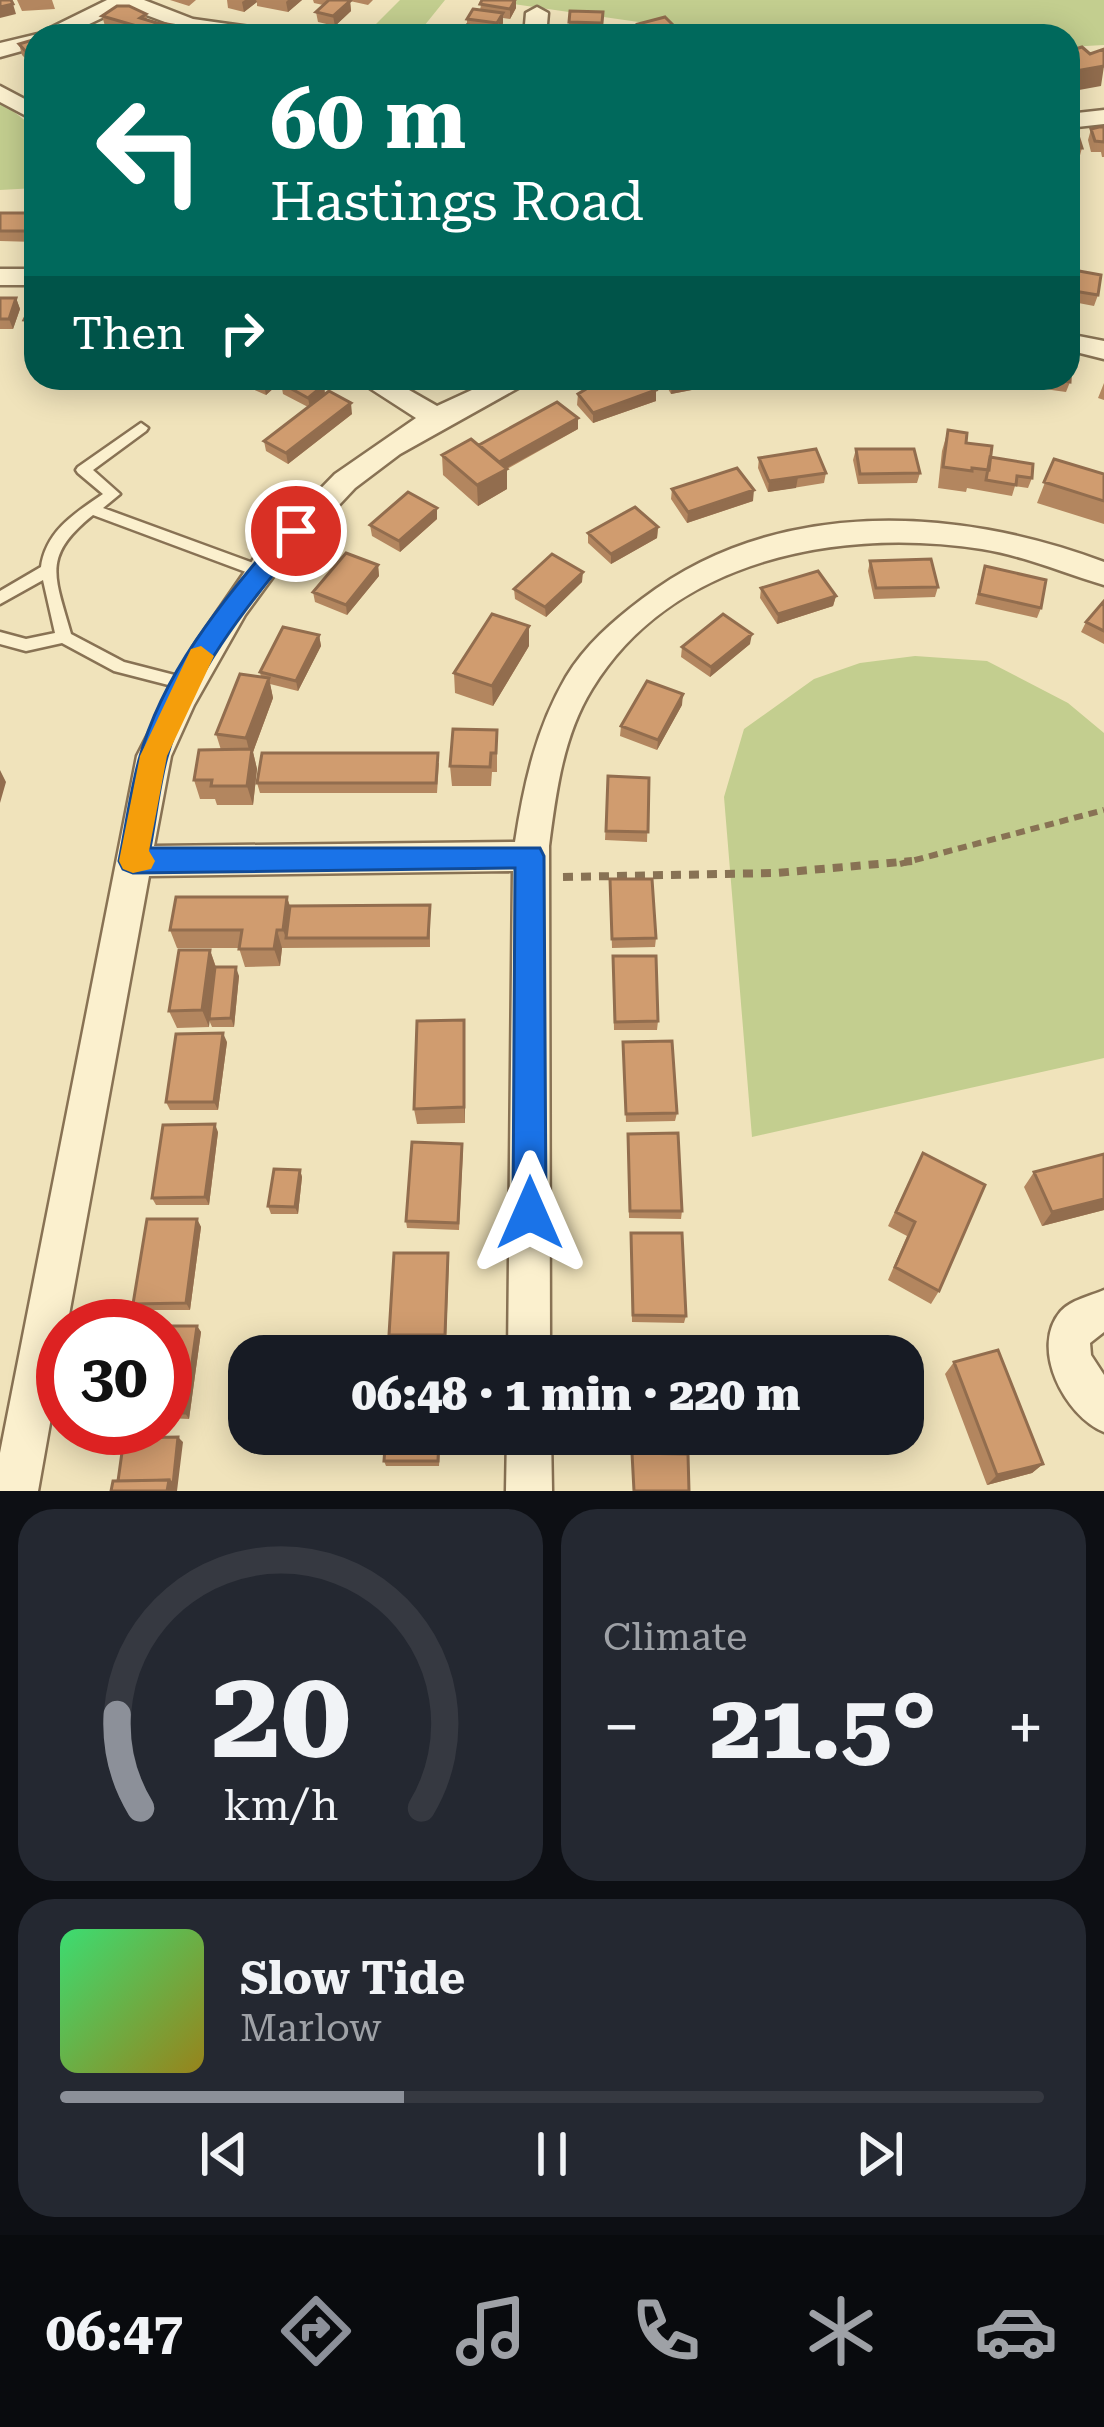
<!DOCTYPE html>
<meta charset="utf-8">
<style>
body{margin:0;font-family:"Roboto Serif",serif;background:#242831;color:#f1f3f6;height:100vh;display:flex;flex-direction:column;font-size:45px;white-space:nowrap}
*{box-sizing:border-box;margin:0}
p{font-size:39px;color:#9ea1a6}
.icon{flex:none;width:66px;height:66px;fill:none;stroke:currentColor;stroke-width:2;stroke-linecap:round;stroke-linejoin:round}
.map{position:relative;height:1491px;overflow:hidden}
.side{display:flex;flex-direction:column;gap:18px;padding:18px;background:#0d0f14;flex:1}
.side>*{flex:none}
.guide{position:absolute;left:24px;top:24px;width:1056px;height:366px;border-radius:36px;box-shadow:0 6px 30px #0003;background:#00695c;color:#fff;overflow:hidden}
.speed{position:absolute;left:36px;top:1299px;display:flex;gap:24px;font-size:60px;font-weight:700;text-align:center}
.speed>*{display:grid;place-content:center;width:156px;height:156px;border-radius:50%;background:#171b24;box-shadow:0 6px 30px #0003;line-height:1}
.speed .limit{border:18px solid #d22;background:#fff;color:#111}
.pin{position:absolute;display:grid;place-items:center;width:102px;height:102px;color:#fff;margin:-51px;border:6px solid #fff;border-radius:50%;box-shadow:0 3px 12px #0007}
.me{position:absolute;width:132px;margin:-66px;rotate:0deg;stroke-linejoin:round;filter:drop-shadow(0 0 9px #0008)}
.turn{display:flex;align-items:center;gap:42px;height:252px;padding:0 48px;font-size:54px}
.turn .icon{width:156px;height:156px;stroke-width:2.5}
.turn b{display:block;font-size:84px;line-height:102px}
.then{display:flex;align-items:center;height:114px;padding:0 48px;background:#0003;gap:24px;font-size:45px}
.big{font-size:90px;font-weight:800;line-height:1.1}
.side .tile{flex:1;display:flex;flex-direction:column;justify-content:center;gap:18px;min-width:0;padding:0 42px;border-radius:36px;background:#242831}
.side .dial{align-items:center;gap:0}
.dial svg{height:312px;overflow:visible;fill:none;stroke:#363941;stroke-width:7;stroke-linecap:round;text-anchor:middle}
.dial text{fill:#f1f3f6;stroke:none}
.song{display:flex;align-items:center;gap:36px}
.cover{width:144px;height:144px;border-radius:18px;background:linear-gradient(135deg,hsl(140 70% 55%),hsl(50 70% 35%))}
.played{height:12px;border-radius:6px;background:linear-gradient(90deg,#8c9099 35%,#363941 35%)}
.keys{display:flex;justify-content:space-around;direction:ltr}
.heat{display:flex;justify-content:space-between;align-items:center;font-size:66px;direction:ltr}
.side .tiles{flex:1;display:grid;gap:18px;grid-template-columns:1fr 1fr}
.tile:last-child{grid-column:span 2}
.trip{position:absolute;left:228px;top:1335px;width:696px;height:120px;border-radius:36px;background:#171b24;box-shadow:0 6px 30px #0003;font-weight:800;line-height:120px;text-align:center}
.menu{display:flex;height:192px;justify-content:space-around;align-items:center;background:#090b0e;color:#9ea1a6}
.menu .icon{width:84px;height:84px}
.menu .selected{color:#8c9099}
.menu b{font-size:54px;color:#f1f3f6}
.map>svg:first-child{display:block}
.green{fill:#c3ce8f}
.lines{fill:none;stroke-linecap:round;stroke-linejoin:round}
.lane-casing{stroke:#887254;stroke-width:5}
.street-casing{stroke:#887254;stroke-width:5}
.path-far1{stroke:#887254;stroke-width:6;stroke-dasharray:9 6;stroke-linecap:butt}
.path{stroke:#887254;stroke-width:8;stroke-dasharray:10 8;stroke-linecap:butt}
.lane{fill:#fbf0ce;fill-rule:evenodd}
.street{fill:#fbf0ce;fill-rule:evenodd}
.wall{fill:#b3865f}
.shaded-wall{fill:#926d4e}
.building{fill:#d09c6f;stroke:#926d4e;stroke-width:3}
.route{fill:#1a73e8;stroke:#114b97;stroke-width:3}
.slow{fill:#f59e0b}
</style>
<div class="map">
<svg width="1104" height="1491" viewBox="0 0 1104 1491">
<rect width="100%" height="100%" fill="#f0e3bb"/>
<path class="green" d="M400,0H445L416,36L369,31Z
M485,0H1104V45L1068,47V36H736Z
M0,101L36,129V188L0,190Z
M915,656L987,661L1068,703L1104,733V1058L752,1137L724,797L744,729L814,679L860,663Z"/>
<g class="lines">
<defs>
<path id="lane" d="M141,423L148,428L146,431L93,470L120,494L103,508L264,567L267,571L259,577L254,575L93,515C41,557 55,576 71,634L124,662L190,679L192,683L190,687L184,689L114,671L62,643L26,651L0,644V632L26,639L55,633L43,580L0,604V591L41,567C46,531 75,513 103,494L78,473L76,470L78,467Z"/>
<path id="street" d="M107,0H144L193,19L271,30L282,36L189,31L125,7L64,36H36V47L0,57V43L38,34Z
M537,7L548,13L546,36H524L526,13Z
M0,86L36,105V121L0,102Z
M1104,110V124L1068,128V114Z
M0,269H36V285H0Z
M1068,334L1104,341V359L1068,350Z
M354,378H388L437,406L498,378H536L400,454L355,488L278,570L245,615L194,705L171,756L154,846L515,842C524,783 536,729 566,677C585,645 613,621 642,599C774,497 956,506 1104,562V585C1063,573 1025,556 982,549C841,527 672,558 592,689C563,736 556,792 549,846L550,1356H508L513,871L149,876L67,1326H63V1350L38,1491H0V1453L137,756L193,647L257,554L335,474L416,418Z
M1104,1290V1332L1090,1343L1091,1355L1104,1375V1432C1065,1416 1029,1348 1061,1311C1071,1300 1090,1296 1104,1290Z
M507,1434H551L552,1491H506Z"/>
</defs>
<use href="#lane" class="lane-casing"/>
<use href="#street" class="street-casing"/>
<path class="path-far1" d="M900,864L1104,810"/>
<path class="path" d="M563,877L776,873L912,861"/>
<use href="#lane" class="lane"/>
<use href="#street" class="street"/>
</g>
<path class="wall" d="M17,0H52L55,9L22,11Z
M170,0H196L189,6Z
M227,0H302L288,12L257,6V2L244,12L228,8Z
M313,0H373L368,5L350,1L351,11L335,26L318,22L316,12L323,5L314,3Z
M482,0H516V8L510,19L503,18V23L498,36H460L467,26V19L480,10Z
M570,11L603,12L602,33L568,32Z
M146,14L147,20L186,36H130L129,34L105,26L102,16Z
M638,24L675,36H639Z
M36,39V64L32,65L22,55L19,44Z
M1104,127V157H1102L1101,152H1091L1088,140L1091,129Z
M1068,129L1082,148L1079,159L1068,158Z
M0,213H36V242L0,241Z
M1068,269L1098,295L1094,306L1068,301Z
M0,298H16L20,309L13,329H0Z
M36,307V331L27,330L24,320Z
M228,378H285L266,395Z
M662,378H733V382L671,394Z
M966,378H1068L1070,382L1066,392Z
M281,383L324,385L325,394L352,414L288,464L266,451L264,441L308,407L283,394Z
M1104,383V400L1098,398Z
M656,390V401L593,423L577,405L578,394Z
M578,429L507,469V489L478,506L443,475L442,455L479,445Z
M948,430L990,457L1032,478L1028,488L1015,486L1012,496L967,488L966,492L938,488L942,451Z
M856,449L920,473L917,483L858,484L853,460Z
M759,458L826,473L824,483L768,492L758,468Z
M1054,459L1104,474V524L1037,503Z
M672,489L753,501L687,523L671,499Z
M437,508V519L400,552L372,536L370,525Z
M658,527L657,538L611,564L588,543V533Z
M870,561L938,587L935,597L874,599L868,571Z
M378,565L379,576L347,615L315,602L313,592Z
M985,566L1041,608L1037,618L975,604Z
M582,582L546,617L515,599L514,589Z
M761,588L836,596L833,606L777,624L760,598Z
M1104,601V644L1081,632L1086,622Z
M319,635L321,646L298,691L270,684L273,698L253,752L257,769L253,805H217L215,799H200L194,780L221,750L216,734L261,677L260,672Z
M750,644L710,677L681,657L682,647Z
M529,646L493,706L455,693L454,673Z
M682,705L657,750L620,736L621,726Z
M497,730V772H492L491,786H452L450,766Z
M439,763L437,793H260L257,783Z
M608,776L649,778L647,842L605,840Z
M610,888L656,938L655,947L612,948Z
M287,897L290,906L430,905V947L282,948L280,966L245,967L239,948H177L170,930Z
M210,950L216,967L239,976L234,1027H212L209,1020V1027L177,1028L169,1011Z
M613,965L658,1021L657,1030H614Z
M464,1020L465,1123L417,1124L414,1109Z
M227,1042L218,1110H170L166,1102Z
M623,1042L677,1113L675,1121L626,1122Z
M218,1132L209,1205H156L152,1198Z
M628,1134L682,1211L681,1219L629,1218Z
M463,1151L459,1230L407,1228L406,1221Z
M923,1153L939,1291L931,1304L888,1280L907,1236L888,1226Z
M1104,1154V1210L1042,1226L1024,1187L1034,1172Z
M300,1170L302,1177L298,1214H271L268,1206Z
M197,1219L201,1227L190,1310H138L133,1304Z
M631,1233L686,1316L684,1323L632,1322Z
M449,1259L446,1341H391L389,1335Z
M165,1326H197L201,1332L189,1419L165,1418Z
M954,1362L1043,1464L1032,1473L987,1485L945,1374Z
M441,1434L439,1466H386L384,1461Z
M630,1434H685L684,1438L630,1439Z"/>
<path class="shaded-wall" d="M245,0H256L257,2L244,12L242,2Z
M288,0H302L288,12L286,2Z
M515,0H516V8L510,19V9Z
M350,1L351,11L335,26L333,16Z
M13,4L16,14L0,18V7Z
M503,13V23L498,36H493Z
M675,27V36H648V34Z
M36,52V64L32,65L29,55Z
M1104,66L1101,86L1068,92L1070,72Z
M16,298L20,309L13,329L9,319Z
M271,378H285L266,395L264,384Z
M699,378H733V382L671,394L672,384Z
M324,385L325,396L310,408L308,398Z
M656,390V401L593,423V413Z
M351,403L352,414L288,464L286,453Z
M578,418V429L492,476V466Z
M507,469V489L478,506L477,485Z
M798,477L796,488L768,492L769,481Z
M754,490L753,501L687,523L688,512Z
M437,508V519L400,552L399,541Z
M658,527L657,538L611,564V554Z
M378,565L379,576L347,615L346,605Z
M583,572L582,582L546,617L545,607Z
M836,596L833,606L777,624L778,614Z
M529,626V646L493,706L492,686Z
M752,634L750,644L710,677L711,667Z
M319,635L321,646L298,691L296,681Z
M269,678L273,698L253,752L257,769L253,805L247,786L251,758L246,738Z
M683,694L682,705L657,750L658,740Z
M0,770L6,782L0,803Z
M287,897L292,915L286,938L283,930Z
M277,930L282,948L280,966L274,949Z
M210,950L216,968L209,1027L202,1010Z
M236,967L239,976L234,1027L231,1018Z
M464,1020L465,1037V1123L464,1107Z
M223,1033L227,1042L218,1110L214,1102Z
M215,1124L218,1132L209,1205L205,1197Z
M300,1170L302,1177L298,1214L295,1207Z
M1104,1199V1210L1042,1226L1052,1212Z
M197,1219L201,1227L190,1310L186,1303Z
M197,1326L201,1332L189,1419L185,1413Z
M178,1437L183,1442L177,1491H167Z
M1043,1464L1032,1473L987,1485L997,1475Z"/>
<path class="building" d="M0,0H11L13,4L0,7Z
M329,0H347L350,1L333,16L316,12Z
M482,0H515L510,9L480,4Z
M117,6H129L146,14L140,18L157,23L144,34L128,29L133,25L102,16Z
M473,9L503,13L497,23L467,19Z
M570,11L603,12L602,23L569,22Z
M665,17L675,27L648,34L638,24Z
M161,23L184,27L175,36H149Z
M467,25L498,30L493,36H460Z
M707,30L715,36H690Z
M200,31L221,34L195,36Z
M36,39V52L29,55L19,44Z
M1082,47L1090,54L1104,49V66L1070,72L1068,70V51Z
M1099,127H1104V142L1095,141L1091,129Z
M1068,129H1076L1082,148H1068Z
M0,213H36V231H0Z
M1068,269L1101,275L1098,295L1068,290Z
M0,298H16L9,319H0Z
M31,306L36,307V321L24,320Z
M1068,363H1071L1070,382L1045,378H1068Z
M250,378H271L264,384Z
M288,378H309L324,385L308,398L281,383Z
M614,378H646L656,390L593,413L578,394L591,386Z
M669,378H699L672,384Z
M329,391L351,403L286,453L264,441Z
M557,402L578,418L499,462L479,445Z
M948,430L967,433L966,443L992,446L989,470L972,468V471L943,467Z
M471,439L507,469L477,485L442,455Z
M816,449L826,473L769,481L759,458Z
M856,449H914L920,473L860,474Z
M990,457L1033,464L1032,478L1017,476L1016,485L986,480Z
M1054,459L1104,474V501L1044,482Z
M737,468L754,490L688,512L672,489Z
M408,492L437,508L399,541L370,525Z
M635,507L658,527L611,554L588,533Z
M346,553L378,565L346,605L313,592Z
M552,554L583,572L545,607L514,589Z
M931,559L938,587L876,588L870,561Z
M985,566L1046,580L1041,608L979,594Z
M818,571L836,596L778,614L761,588Z
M1104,601V631L1086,622Z
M492,614L529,626L492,686L454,673Z
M723,614L752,634L711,667L682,647Z
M283,627L319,635L296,681L260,672Z
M240,674L269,678L246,738L216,734Z
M647,681L683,694L658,740L621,726Z
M453,729L497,730L496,753H491L490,767L450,766Z
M252,749L247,786H211L212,780H194L199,750Z
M262,753H438L436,783H257Z
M608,776L649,778L648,832L606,831Z
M610,879H652L656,938L612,939Z
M176,897H287L283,930H277L274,949H239L242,930H170Z
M430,905L428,938H286L290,906Z
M179,950H210L202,1010L169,1011Z
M613,956H656L658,1021L615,1022Z
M215,967H236L231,1018L209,1019Z
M464,1020V1107L414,1109L417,1021Z
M223,1033L214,1102H166L176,1034Z
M672,1041L677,1113L626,1114L623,1042Z
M215,1124L205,1197L152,1198L163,1125Z
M678,1133L682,1211H630L628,1134Z
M412,1142L462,1144L458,1223L406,1221Z
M923,1153L985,1185L939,1291L895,1267L915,1222L896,1212Z
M1104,1154V1199L1052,1212L1034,1172Z
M274,1169L300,1170L295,1207L268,1206Z
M147,1219H197L186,1303L133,1304Z
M631,1233H682L686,1316L633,1315Z
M394,1253H448L445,1335H389Z
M143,1326H197L185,1413H165V1326Z
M628,1339H681V1356H628Z
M998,1350L1043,1464L997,1475L954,1362Z
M386,1434H439L438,1461H384Z
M178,1437L173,1485L169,1480L118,1481L124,1438Z
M632,1453L688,1454L689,1491H634Z
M169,1480L167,1491H111L113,1481Z"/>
<path class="route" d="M296,522L308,531L304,537C249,604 192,671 167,757C159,786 156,818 150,848H540L544,856L546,1213L541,1224L530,1229L518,1224L513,1213L515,868L133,873L123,869L119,861C126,827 130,793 139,760C163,669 228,595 287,525Z"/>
<path class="slow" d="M201,646L214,656L167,756L149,851L155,861L151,869L133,873L123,869L119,861L140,756L191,649Z"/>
</svg>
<div class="speed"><div class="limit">30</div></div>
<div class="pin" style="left:296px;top:531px;background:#d93025"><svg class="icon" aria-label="arrive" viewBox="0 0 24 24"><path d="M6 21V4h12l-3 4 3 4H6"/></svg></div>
<svg class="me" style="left:530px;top:1213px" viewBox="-20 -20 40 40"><path d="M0-17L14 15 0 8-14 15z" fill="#1a73e8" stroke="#fff" stroke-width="4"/></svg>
<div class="trip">06:48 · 1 min · 220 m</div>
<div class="guide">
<div class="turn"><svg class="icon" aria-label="left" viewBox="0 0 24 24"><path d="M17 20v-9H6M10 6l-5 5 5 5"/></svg><div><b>60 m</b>Hastings Road</div></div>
<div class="then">Then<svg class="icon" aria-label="right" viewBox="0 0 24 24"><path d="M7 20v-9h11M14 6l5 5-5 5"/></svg></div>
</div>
</div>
<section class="side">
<div class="tiles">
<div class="tile dial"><svg viewBox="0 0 100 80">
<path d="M14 69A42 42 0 1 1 86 69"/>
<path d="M14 69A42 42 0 0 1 8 45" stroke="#8c9099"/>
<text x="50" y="56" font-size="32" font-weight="700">20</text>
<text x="50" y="72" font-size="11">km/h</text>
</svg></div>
<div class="tile"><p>Climate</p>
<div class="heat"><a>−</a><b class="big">21.5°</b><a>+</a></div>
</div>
<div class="tile">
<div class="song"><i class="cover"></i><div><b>Slow Tide</b><p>Marlow</p></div></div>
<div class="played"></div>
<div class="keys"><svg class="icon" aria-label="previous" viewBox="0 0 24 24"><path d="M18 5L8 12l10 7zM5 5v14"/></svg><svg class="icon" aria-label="pause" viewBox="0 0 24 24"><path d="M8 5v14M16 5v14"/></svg><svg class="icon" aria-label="next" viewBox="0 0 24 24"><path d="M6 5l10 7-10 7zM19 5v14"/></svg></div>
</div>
</div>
</section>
<nav class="menu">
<b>06:47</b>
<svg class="icon selected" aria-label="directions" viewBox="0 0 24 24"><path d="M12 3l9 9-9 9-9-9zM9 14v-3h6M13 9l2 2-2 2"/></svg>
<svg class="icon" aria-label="music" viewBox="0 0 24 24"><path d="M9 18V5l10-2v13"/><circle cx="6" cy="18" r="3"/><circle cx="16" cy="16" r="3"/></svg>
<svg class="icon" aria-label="phone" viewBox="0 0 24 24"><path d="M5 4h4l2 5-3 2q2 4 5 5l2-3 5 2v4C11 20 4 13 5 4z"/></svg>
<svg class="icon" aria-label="climate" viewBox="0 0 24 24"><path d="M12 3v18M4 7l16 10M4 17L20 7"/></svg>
<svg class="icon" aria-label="car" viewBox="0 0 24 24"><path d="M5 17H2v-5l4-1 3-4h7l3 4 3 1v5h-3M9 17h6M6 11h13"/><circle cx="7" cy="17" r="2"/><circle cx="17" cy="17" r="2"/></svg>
</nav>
